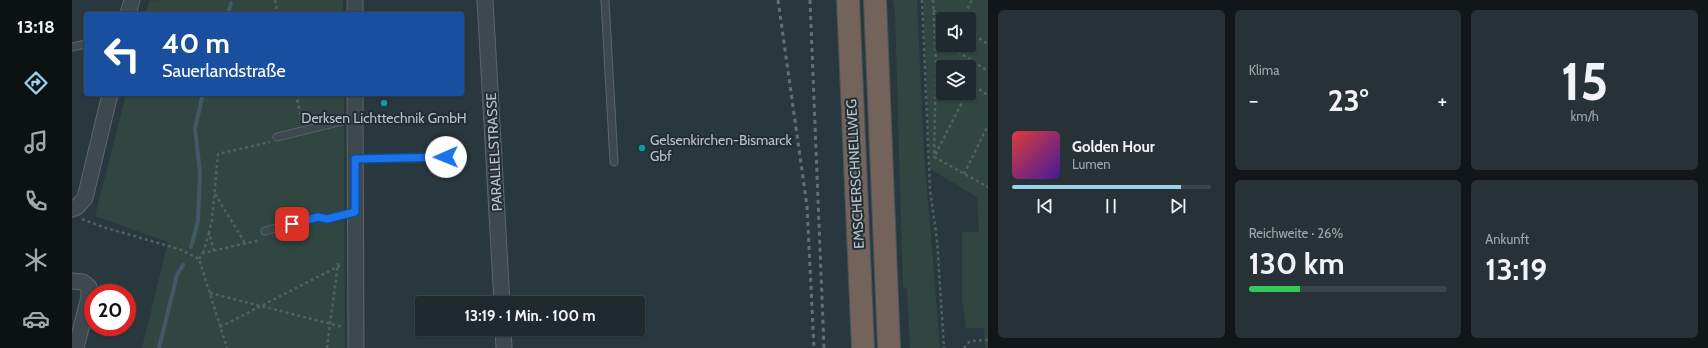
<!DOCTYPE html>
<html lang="de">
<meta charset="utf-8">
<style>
body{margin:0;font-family:Cabin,sans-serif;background:#273236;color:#f1f3f6;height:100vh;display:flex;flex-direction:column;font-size:15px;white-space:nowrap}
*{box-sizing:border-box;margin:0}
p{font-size:13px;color:#a1a7aa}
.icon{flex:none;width:22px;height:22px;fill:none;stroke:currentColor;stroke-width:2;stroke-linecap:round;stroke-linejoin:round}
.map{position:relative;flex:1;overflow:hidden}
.panel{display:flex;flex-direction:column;gap:10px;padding:10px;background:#111719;width:720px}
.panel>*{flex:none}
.guide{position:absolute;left:12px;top:12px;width:380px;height:84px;border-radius:4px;box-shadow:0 1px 3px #0004,0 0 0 1px #3c464a;background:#1a4fa0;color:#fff;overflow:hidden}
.buttons{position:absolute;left:864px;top:12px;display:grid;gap:8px}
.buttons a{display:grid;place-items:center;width:40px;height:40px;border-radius:4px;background:#1f2a2e;box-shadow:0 1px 3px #0004,0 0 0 1px #3c464a;font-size:20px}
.speed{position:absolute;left:12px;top:284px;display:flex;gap:8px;font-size:20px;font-weight:700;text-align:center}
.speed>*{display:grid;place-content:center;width:52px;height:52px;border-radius:50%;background:#1f2a2e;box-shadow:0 1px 3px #0004,0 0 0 1px #3c464a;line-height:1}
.speed .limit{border:6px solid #d22;background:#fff;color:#111}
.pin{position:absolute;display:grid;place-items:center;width:34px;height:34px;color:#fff;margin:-17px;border-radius:8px;box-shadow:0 2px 6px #0006}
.me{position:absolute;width:44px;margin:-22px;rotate:269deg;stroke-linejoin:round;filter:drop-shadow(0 0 3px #0008)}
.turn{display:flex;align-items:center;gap:14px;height:84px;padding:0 12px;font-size:18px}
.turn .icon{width:52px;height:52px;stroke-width:2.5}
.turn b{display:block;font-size:28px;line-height:34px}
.big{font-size:30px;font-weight:800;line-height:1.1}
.panel .widget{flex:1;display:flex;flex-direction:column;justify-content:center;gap:6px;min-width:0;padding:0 14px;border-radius:6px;background:#273236}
.panel .dial{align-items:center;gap:0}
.dial b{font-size:52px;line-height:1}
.song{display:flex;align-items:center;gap:12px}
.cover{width:48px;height:48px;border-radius:6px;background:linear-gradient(135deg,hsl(0 70% 55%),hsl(260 70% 35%))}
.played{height:4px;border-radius:2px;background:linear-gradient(90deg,#9cd0eb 85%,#3c464a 85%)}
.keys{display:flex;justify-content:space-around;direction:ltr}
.heat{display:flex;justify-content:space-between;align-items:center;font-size:22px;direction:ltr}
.charge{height:6px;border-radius:3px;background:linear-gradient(90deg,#34c759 26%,#3c464a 0)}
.panel .tiles{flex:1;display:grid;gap:10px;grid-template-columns:repeat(3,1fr)}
.widget:first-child{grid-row:span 2}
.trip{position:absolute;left:343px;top:296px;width:230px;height:40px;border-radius:4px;background:#1f2a2e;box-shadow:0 1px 3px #0004,0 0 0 1px #3c464a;font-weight:800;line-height:40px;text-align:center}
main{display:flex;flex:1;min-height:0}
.menu{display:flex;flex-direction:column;width:72px;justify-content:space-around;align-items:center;background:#0c1112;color:#a1a7aa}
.menu .icon{width:28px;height:28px}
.menu .on{color:#9cd0eb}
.menu b{font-size:18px;color:#f1f3f6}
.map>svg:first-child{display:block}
.green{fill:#314640;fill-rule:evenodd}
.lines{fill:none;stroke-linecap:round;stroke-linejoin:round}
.stream{stroke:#415965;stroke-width:4}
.lane-casing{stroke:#5b666c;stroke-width:9}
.street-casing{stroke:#5b666c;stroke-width:17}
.highway-casing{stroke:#485359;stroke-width:24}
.path{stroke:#50625f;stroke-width:2.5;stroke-dasharray:3 3;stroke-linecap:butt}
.lane{stroke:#3d494e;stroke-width:7}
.street{stroke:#3d494e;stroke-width:15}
.highway{stroke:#73635b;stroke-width:22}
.rail{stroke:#627077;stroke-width:3;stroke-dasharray:4 4;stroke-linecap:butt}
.route-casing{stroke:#114b97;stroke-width:10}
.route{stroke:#1a73e8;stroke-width:7}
.culture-dot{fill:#0f9aa8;stroke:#222e33;stroke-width:1.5}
.labels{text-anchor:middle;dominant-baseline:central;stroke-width:4;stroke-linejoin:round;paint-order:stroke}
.poi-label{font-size:14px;fill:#b9c3c9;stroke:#222e33}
.street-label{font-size:14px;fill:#b9c3c9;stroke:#222e33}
</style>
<main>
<nav class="menu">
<b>13:18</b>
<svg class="icon on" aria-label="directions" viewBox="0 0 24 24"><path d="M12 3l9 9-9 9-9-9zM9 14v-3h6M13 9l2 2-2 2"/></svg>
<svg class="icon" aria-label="music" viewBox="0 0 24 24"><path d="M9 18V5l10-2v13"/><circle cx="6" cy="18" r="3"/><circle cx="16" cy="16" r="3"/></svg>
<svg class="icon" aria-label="phone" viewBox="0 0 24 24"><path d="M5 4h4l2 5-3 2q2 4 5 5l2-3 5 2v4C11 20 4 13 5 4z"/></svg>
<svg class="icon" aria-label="climate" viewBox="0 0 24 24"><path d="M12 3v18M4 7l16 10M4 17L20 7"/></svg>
<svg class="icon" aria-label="car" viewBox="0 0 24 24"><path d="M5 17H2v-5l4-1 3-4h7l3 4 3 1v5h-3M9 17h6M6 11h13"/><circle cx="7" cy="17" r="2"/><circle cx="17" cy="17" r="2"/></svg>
</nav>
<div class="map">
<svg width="916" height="348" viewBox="0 0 916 348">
<rect width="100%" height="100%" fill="#29383e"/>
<path class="green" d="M87,0H271V14H74L77,1Z
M821,0H845L852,152L868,348H838L835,289L831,287L823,12Z
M851,0H916V348H913L912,328H894L890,299V232H907L905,197L858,169ZM871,19H897V45H871ZM871,67H897V93H871Z
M54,94H272L273,348H70L96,242L23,216Z"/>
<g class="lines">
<path class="stream" d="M156,14L159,3
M119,247L126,221L128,173L123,128L131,94
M87,348L105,275L111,265"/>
<defs>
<path id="lane" d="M533,0L542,162
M0,47L14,44
M205,137L283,118
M283,159L374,157
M193,231L246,217L255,219L283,212"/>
<path id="street" d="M283,0V14
M413,0L430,303
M56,14L60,0
M283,94L284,348
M0,209L5,207L13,198L38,94
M0,281L11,282L17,287V297L4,348
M431,329L432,348"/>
<path id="highway" d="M776,0L791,348
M803,0L817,348"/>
</defs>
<use href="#lane" class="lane-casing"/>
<use href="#street" class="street-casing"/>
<use href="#highway" class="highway-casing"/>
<path class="path" d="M203,0L206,14
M850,0L858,190L865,240L872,348
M861,0L864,63L862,157
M861,10L876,19
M890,19L900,0
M897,32L916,44
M862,37L871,42
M876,45L916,71
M864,63L871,68
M897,83L916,95
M895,93L862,157L916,187
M224,94L230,121
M892,174L916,125
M143,194L173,243
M10,219L31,227L107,249L127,259L155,348
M142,251L137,232L140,220L146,154L198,142
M131,253L137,233
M127,259L131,253L188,240
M138,293L271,327
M148,327L269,265
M255,348L266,263
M892,348L898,341L916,340"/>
<use href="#lane" class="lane"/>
<use href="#street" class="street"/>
<use href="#highway" class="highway"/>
<path class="rail" d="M706,0L735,206L742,348
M738,0L752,348"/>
</g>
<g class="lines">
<defs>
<path id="route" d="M220,224L246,217L255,219L283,212V159L374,157"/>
</defs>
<use href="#route" class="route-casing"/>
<use href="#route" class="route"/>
</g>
<g class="culture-dot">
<circle cx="312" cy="103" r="4"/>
<circle cx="570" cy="148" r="4"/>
</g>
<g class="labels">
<g class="poi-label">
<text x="312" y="118">Derksen Lichttechnik GmbH</text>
<text x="578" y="140" text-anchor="start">Gelsenkirchen-Bismarck<tspan x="578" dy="16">Gbf</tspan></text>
</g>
<g class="street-label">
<text transform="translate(422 152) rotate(-93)">PARALLELSTRASSE</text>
<text transform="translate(783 174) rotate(-93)">EMSCHERSCHNELLWEG</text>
</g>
</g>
</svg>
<div class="buttons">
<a><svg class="icon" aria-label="sound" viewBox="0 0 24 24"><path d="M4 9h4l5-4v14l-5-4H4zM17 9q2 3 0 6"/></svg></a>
<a><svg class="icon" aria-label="layers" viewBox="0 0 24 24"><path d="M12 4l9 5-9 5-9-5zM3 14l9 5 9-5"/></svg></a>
</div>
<div class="speed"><div class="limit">20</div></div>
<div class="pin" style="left:220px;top:224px;background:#d93025"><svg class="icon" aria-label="arrive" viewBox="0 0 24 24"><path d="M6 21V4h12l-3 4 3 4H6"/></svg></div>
<svg class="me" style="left:374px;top:157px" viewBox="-20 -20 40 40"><circle r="19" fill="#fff"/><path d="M0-13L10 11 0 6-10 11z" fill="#1a73e8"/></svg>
<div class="trip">13:19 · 1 Min. · 100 m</div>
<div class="guide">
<div class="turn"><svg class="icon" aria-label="left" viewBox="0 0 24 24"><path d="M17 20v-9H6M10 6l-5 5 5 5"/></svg><div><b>40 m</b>Sauerlandstraße</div></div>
</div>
</div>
<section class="panel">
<div class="tiles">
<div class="widget">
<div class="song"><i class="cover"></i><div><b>Golden Hour</b><p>Lumen</p></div></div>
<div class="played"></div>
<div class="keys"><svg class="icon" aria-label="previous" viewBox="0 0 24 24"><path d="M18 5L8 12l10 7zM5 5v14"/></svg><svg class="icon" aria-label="pause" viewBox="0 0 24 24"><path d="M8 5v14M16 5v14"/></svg><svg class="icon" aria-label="next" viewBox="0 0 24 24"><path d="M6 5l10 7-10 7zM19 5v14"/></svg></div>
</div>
<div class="widget"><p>Klima</p>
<div class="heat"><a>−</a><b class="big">23°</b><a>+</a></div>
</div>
<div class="widget dial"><b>15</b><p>km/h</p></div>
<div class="widget"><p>Reichweite · 26%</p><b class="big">130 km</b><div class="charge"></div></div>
<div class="widget"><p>Ankunft</p><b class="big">13:19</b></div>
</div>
</section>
</main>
